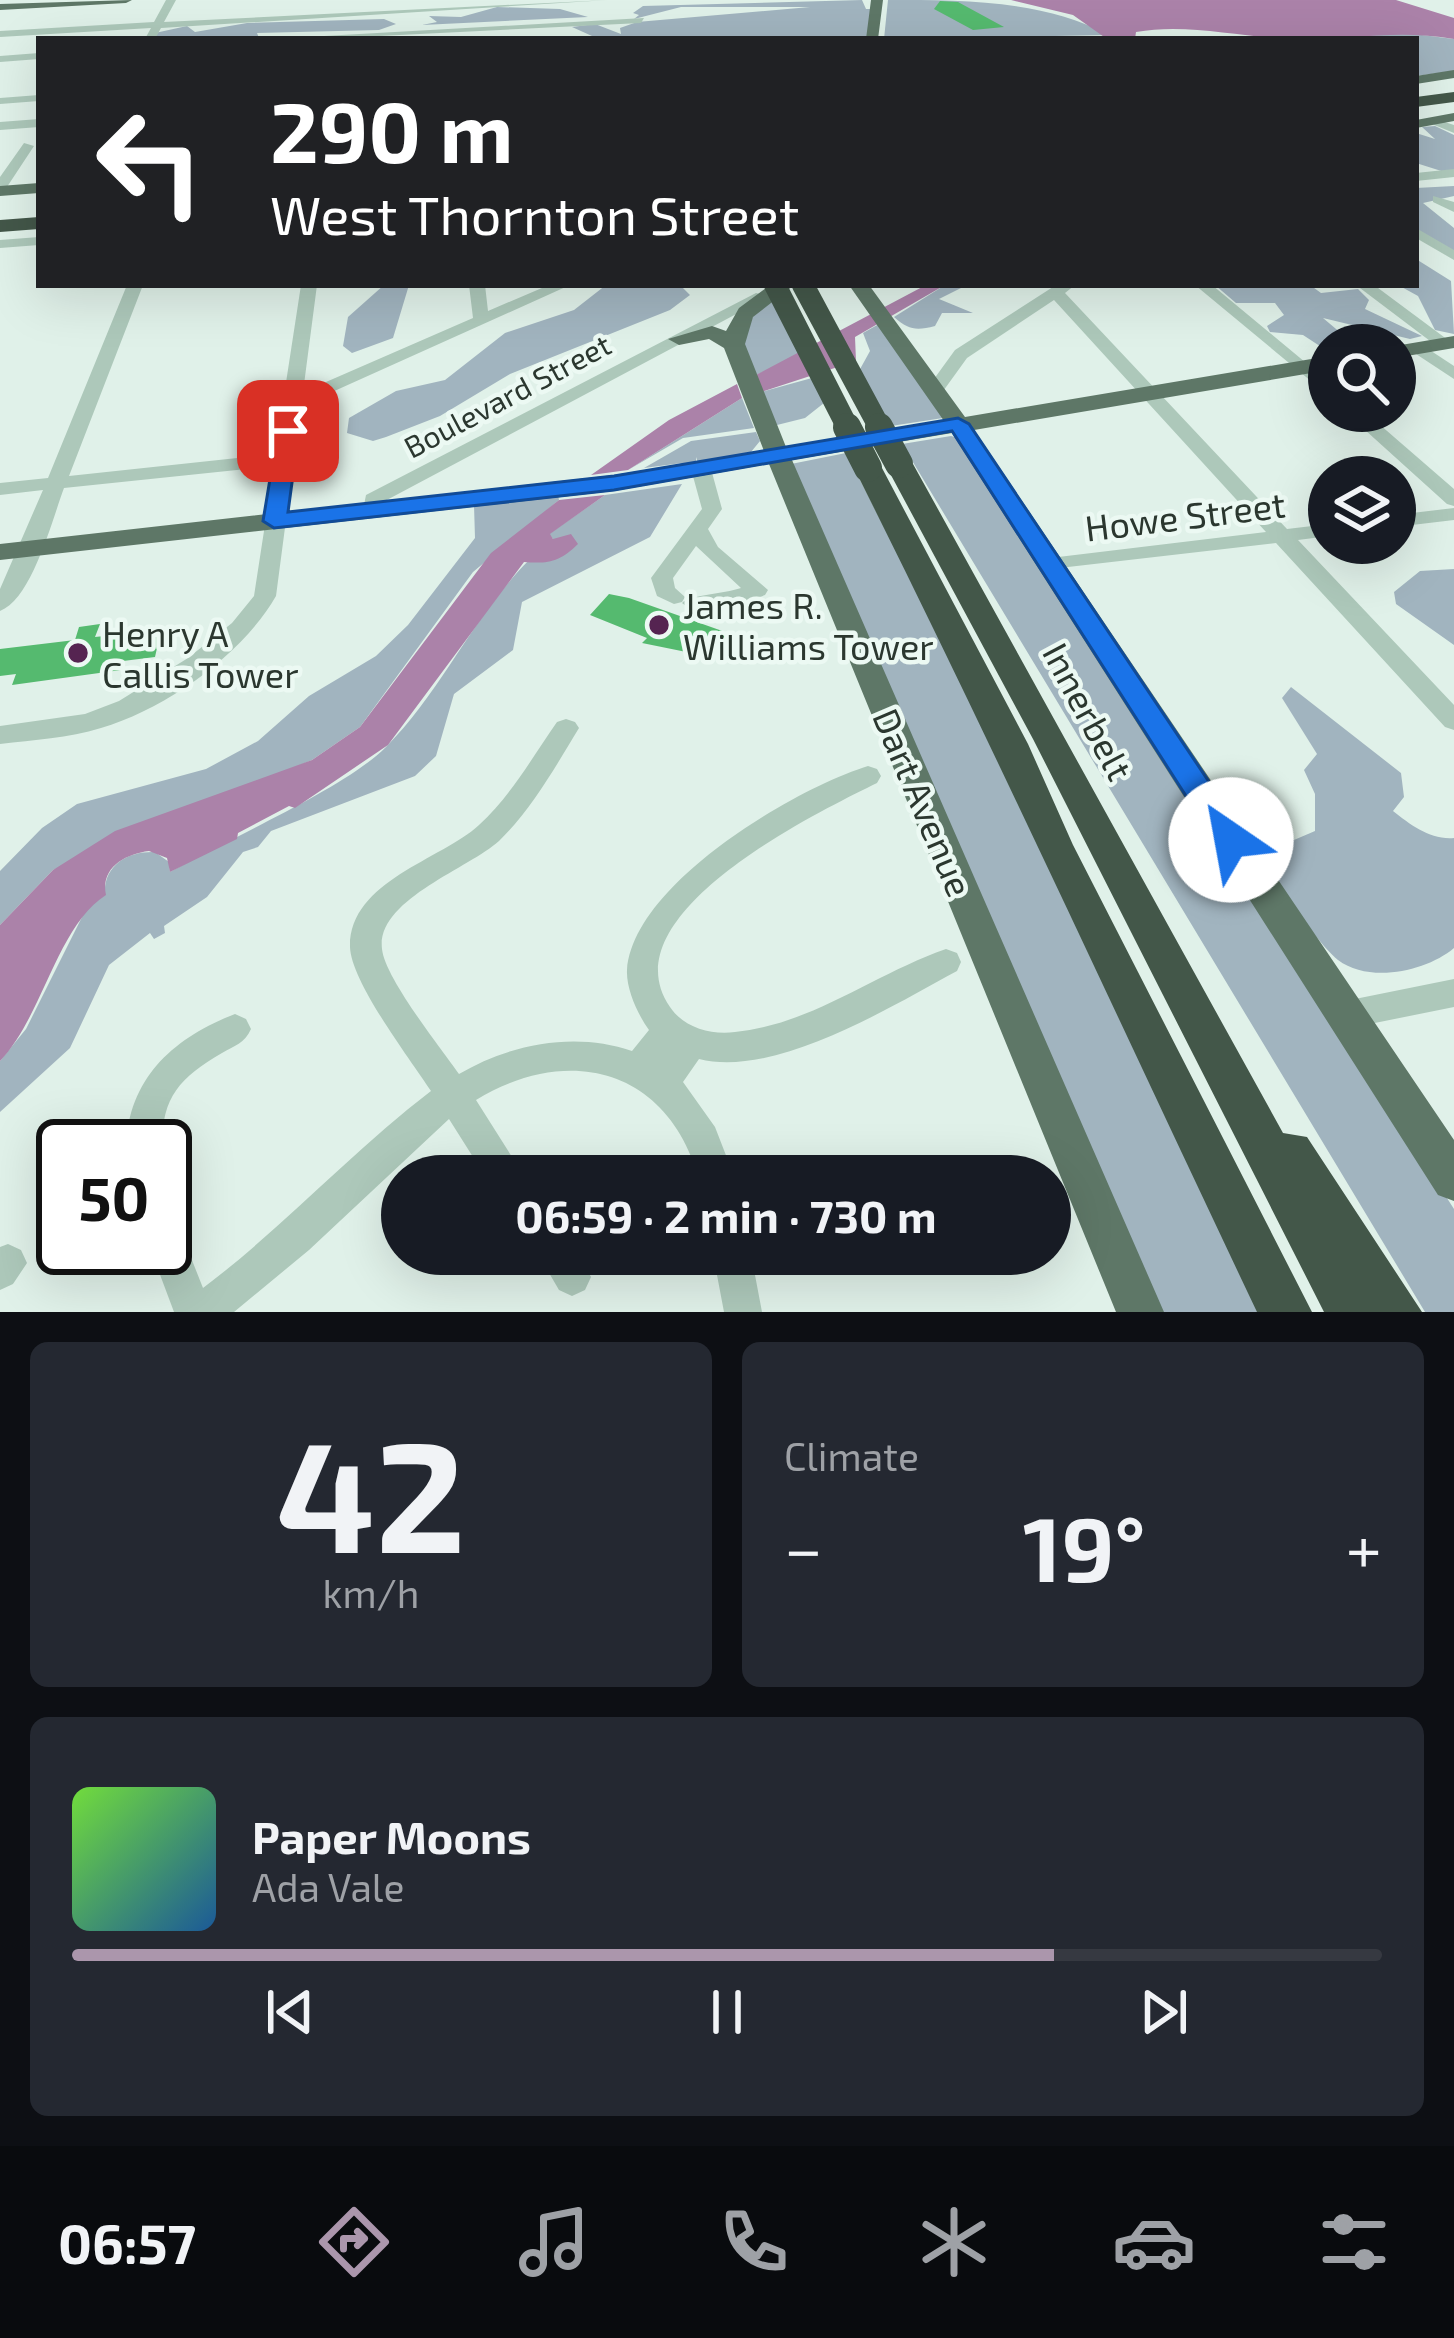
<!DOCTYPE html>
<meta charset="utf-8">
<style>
body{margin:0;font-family:"Exo 2",sans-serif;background:#242831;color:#f1f3f6;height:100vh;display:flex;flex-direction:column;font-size:45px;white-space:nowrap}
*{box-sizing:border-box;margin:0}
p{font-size:39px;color:#9ea1a6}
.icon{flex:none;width:66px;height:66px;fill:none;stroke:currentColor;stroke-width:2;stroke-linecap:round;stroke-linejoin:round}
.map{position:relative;height:1312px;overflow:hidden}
.panel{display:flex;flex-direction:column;gap:30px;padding:30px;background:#0d0f14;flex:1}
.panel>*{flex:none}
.hud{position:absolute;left:36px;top:36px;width:1383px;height:252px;border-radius:0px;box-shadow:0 12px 48px #0002;background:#202124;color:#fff;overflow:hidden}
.tools{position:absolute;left:1308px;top:324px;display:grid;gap:24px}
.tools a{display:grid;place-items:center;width:108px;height:108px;border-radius:50%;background:#171b24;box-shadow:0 12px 48px #0002;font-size:60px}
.speed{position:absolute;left:36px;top:1119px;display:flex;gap:24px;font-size:60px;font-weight:700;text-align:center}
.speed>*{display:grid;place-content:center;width:156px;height:156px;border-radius:50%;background:#171b24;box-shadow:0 12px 48px #0002;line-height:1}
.speed .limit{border:6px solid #111;border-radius:18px;background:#fff;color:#111}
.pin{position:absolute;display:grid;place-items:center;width:102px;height:102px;color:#fff;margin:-51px;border-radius:24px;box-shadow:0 6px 18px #0006}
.me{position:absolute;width:132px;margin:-66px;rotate:327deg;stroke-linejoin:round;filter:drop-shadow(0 0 9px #0008)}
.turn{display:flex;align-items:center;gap:42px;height:252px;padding:0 36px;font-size:54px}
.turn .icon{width:156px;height:156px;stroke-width:2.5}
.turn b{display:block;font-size:84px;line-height:102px}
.big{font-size:90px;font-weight:700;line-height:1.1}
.panel .widget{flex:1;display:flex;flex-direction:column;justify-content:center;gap:18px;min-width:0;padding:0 42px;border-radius:18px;background:#242831}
.panel .dial{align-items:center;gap:0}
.dial b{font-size:156px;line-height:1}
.song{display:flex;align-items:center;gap:36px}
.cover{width:144px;height:144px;border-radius:18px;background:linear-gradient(135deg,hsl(100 70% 55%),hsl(210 70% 35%))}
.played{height:12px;border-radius:6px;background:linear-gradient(90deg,#ab96ac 75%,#363941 75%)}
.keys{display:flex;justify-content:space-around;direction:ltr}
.heat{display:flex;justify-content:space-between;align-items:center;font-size:66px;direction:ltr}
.panel .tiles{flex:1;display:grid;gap:30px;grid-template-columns:1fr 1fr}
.widget:last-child{grid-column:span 2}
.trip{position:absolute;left:381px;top:1155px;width:690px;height:120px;border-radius:60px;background:#171b24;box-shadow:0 12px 48px #0002;font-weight:700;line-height:120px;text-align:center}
.dock{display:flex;height:192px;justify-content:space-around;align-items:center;background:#090b0e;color:#9ea1a6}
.dock .icon{width:84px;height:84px}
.dock .current{color:#ab96ac}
.dock b{font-size:54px;color:#f1f3f6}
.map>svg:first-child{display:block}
.green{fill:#a1b4bf}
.water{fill:#ab82a9}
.building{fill:#55ba6f}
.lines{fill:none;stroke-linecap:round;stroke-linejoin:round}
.minor{fill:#adc8ba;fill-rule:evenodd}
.major{fill:#5e7767;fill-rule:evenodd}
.highway{fill:#435749;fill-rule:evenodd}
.highway-bridge-far1{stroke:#435749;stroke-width:22}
.highway-bridge{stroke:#435749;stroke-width:28}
.route{fill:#1a73e8;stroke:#114b97;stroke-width:3}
.poi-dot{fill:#552451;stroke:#ecf9f3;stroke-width:4.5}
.labels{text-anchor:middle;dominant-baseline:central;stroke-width:9;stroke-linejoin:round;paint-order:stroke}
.far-street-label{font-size:30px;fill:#2b372f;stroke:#ecf9f3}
.street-label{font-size:36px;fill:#2b372f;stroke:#ecf9f3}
.poi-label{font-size:36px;fill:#2b372f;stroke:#ecf9f3;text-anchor:start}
</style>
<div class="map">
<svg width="1454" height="1312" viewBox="0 0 1454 1312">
<rect width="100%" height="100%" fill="#e0f1e9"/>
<path class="green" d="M862,0L866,9H875L866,39H588L592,36L572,27L595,24L621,34L620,28L637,22L810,7H681L634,19L639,15L633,13L643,6Z
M888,0C961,0 1046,0 1108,35L884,39Z
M497,7L560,9L588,17L422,25L437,22L429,16L461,17Z
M384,19L396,24L379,30L257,33L259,38L153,39L155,33L187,26L195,32L247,23Z
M1390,31L1454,39V71L1416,76V39H1316Z
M1435,126L1454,135V175L1416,163V133L1435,139L1422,127Z
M1454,186V196L1423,203L1454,228V253L1416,229V188Z
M1416,259L1451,281L1454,334L1435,330L1418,296L1398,285H1416Z
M384,285H409L393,338L352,353L343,346L348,317Z
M606,285H680L690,295L670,310L510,374L440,416L386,437L373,441L347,433L349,418L396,391L445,380L505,333L574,310Z
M945,285H967L939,299L973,313H942L935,326C916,331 909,330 894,317Z
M1215,285H1310L1321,293L1358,289L1369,300L1365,309L1422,336L1410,339L1323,318L1355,345H1329V352L1303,335L1270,332L1267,326L1284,315L1275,303H1236Z
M770,297L800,355L754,376C738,342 743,323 770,297Z
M879,324L943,418L891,426L859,371L870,351L863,333Z
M812,378L824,403L805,418L773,426L761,392Z
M742,398L754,428L683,438L628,470Z
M756,432L760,441L751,452L698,463L696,457V464L661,470L682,463L644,468L691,441Z
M951,436L958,438L1454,1209V1312H1425L902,444Z
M846,453L1003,757L1273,1312H1159L791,464Z
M682,484L650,537L522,602L513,650L454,694L436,756L415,776L271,831L258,847L243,852L207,897L164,926L165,933L154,939L150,933L109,965L70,1048L0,1112V1061L26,1029L87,907L105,895C103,865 128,851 155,852L169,862L170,872C227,839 344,789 386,747C449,684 482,594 553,539L549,534L605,495Z
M558,495L559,500L473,572L360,727L312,760L53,870L0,925V871L42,828L77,804L206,769L258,741L309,696L376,656L408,625L475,538L474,505Z
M1454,569V645L1396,604L1394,592L1420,571Z
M1291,687L1401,773L1404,797L1393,811C1411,825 1430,840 1454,838V948C1427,971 1370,984 1338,960C1318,945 1265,867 1252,844L1246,829L1294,840L1315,831V794L1304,770L1317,754L1282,698Z"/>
<path class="water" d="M1011,0H1396L1454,18V39C1391,28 1345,42 1286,39C1237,36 1184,23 1136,32L1135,39H1107L1073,15Z
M926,285H945L855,337L856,361L761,392L754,376Z
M737,384L742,398L628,470L591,475L669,420Z
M605,495L550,534L553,539L571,534L578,544C560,562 548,564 524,562L388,745L295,808L289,806L238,833L237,839L170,872L167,858L149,851C125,854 100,868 106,895C57,926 43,1016 0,1061V925L53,870L115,831L312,760L360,727L491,553L559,500Z"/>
<path class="building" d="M940,1L958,2L1004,27L973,30L934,9Z
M609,594L629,598L728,633L711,657L642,643L647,638L590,615Z
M100,624L95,637L161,630L155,657L123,661L121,670L12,685L16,674L0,676V649L75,640L79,627Z"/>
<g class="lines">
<path class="minor" d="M166,0H176L164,22L608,0L161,28L155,39L146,37L151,28L0,37V31L154,22Z
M644,18L641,23L319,39L324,36Z
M39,53V59L0,62V56Z
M39,95V101L0,104V98Z
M1432,118L1454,125V133L1432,124Z
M39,119V127L0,130V122Z
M24,143L34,146L5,190L0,191V177Z
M1454,169V177L1416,181V173Z
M1433,196L1454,202V212L1433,202Z
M1416,228L1454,250V260L1416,238Z
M39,237V245L0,248V240Z
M127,285H143L69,476L275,454L301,285H317L303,392L473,318L469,285H485L488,311L549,285H570L301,406L276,596C242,655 167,708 101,728C68,738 34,740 0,744V726L85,714L119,701L188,658L232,623L254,596L274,466L64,488C52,520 32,599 0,611V589L43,490L0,495V483L48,478Z
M1056,285H1075L1065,293L1287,529L1329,524V536L1298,540L1454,705V730L1445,727L1276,543L1042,570L1039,565L1050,558L1266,532L1054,300L967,358L941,394H929L926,390L955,350Z
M1195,285H1212L1329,382V396Z
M1356,285H1374L1452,343L1438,347Z
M756,293L770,296L383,502L380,514L373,516L363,510L366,495Z
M1419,343L1454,366V379L1413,352V344Z
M1344,411H1364L1454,489V506L1447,504Z
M701,463L711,469L722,509L708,529L718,547L768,590L765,595C739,605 706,622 682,603C690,595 723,594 741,588L696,546L673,578L675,588L685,597L682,602L674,604L657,596L651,578L702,509L691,469Z
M1454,508V520L1395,527V515Z
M566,719L575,722L579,728C556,766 531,810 499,841C468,869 376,900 382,949C385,978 440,1047 459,1074C510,1044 575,1031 632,1051L649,1030C638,1015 626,989 627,970C633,884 794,789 868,766L877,769L881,776L877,783C816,813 606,915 670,1007C684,1028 711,1035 735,1032C813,1024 874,974 946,949L957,953L961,962L957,971C890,1007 776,1078 699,1059L683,1082L715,1127L734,1176H698C666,1068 568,1044 476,1100L524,1176H485L449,1119L309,1250L234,1312H174L150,1248H165V1219L178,1225L203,1288C284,1227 351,1152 431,1091C410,1059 351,982 350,947C349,881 441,860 479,825C511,796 533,756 557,722Z
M1454,979V1007L1345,1029L1334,1025L1329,1015L1334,1005L1345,1001Z
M235,1014L246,1019L251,1029C245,1043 234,1046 222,1053C180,1078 162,1096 162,1146H126C129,1078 173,1038 235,1014Z
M8,1244L21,1250L27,1263L13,1284L0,1290V1247Z
M538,1254H579L591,1277L585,1290L572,1296L559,1290Z
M713,1254H751L762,1312H724Z"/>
<path class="major" d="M132,0L126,3L0,10V4Z
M871,0H883L878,39H866Z
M1454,70V78L1416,84V76Z
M1454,113V121L1416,128V120Z
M39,183V193L0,196V186Z
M770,285H794L753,317L745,344L786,447L944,421L849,285H869L965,417L1329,356V370L974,430L1454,1140V1201L1438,1195L952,433L792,460L1164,1312H1116L769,464L614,491L0,560V544L614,475L764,451L724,348L709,339L679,345L668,339L712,326L726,331L739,308Z
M1454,336V348L1395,358V346Z"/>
<path class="highway" d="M1454,92V102L1416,107V97Z
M39,217V229L0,232V220Z
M899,456L913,464L1283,1133L1307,1137L1422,1312H1324L1033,739L885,464Z
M868,460L882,468L1028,744L1073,845L1312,1312H1257C1123,1030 994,747 854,468Z"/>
<path class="highway-bridge-far1" d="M775,285L849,430
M803,285L881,430"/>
<path class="highway-bridge" d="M847,427L868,468
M879,427L899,464"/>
</g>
<path class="route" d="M958,418L969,424L1242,831L1247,840L1242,849H1220L952,431L614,490L274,528L263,521L278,431L288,424L299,431L288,512L614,476Z"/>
<g class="poi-dot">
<circle cx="659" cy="625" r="12"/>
<circle cx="78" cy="653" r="12"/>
</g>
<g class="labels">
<g class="far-street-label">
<text transform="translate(507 395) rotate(-28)">Boulevard Street</text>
</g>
<g class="street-label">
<text transform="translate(1185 515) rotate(-7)">Howe Street</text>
<text transform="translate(1089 711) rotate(62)">Innerbelt</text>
<text transform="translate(924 802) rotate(67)">Dart Avenue</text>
</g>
<g class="poi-label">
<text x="683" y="604">James R.<tspan x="683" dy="41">Williams Tower</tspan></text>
<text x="102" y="632">Henry A<tspan x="102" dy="41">Callis Tower</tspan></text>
</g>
</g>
</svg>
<div class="tools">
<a><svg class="icon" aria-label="search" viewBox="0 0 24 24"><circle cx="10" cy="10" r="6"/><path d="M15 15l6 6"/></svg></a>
<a><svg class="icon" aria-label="layers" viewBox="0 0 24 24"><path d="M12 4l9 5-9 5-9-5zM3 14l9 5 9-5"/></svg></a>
</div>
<div class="speed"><div class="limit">50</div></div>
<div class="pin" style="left:288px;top:431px;background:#d93025"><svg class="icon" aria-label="arrive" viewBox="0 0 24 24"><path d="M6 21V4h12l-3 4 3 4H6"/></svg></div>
<svg class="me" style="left:1231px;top:840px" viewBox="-20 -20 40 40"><circle r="19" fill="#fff"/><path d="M0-13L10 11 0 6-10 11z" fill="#1a73e8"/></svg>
<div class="trip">06:59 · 2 min · 730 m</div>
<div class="hud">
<div class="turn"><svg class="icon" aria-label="left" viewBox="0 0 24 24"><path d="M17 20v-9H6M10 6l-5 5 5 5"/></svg><div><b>290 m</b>West Thornton Street</div></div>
</div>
</div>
<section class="panel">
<div class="tiles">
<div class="widget dial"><b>42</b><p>km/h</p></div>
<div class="widget"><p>Climate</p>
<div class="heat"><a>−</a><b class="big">19°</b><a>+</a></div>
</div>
<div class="widget">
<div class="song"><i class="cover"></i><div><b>Paper Moons</b><p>Ada Vale</p></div></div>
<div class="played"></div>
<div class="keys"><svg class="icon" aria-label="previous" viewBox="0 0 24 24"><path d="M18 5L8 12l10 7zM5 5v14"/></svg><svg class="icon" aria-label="pause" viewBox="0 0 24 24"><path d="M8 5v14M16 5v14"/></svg><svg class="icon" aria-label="next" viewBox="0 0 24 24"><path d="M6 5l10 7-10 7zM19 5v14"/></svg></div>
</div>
</div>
</section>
<nav class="dock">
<b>06:57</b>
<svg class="icon current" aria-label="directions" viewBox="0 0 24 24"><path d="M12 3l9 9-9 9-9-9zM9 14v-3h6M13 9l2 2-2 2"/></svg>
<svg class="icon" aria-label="music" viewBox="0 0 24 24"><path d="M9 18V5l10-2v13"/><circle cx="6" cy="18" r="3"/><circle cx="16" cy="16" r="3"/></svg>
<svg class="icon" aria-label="phone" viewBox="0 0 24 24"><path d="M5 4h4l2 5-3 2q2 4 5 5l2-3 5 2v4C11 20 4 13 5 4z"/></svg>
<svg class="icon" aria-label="climate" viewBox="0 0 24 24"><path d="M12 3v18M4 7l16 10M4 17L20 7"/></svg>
<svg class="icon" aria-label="car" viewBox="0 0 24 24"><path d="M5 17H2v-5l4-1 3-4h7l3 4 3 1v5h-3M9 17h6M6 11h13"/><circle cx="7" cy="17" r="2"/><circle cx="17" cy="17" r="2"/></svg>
<svg class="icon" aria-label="filters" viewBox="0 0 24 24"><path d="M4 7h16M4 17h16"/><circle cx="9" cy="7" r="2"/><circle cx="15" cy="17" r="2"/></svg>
</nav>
